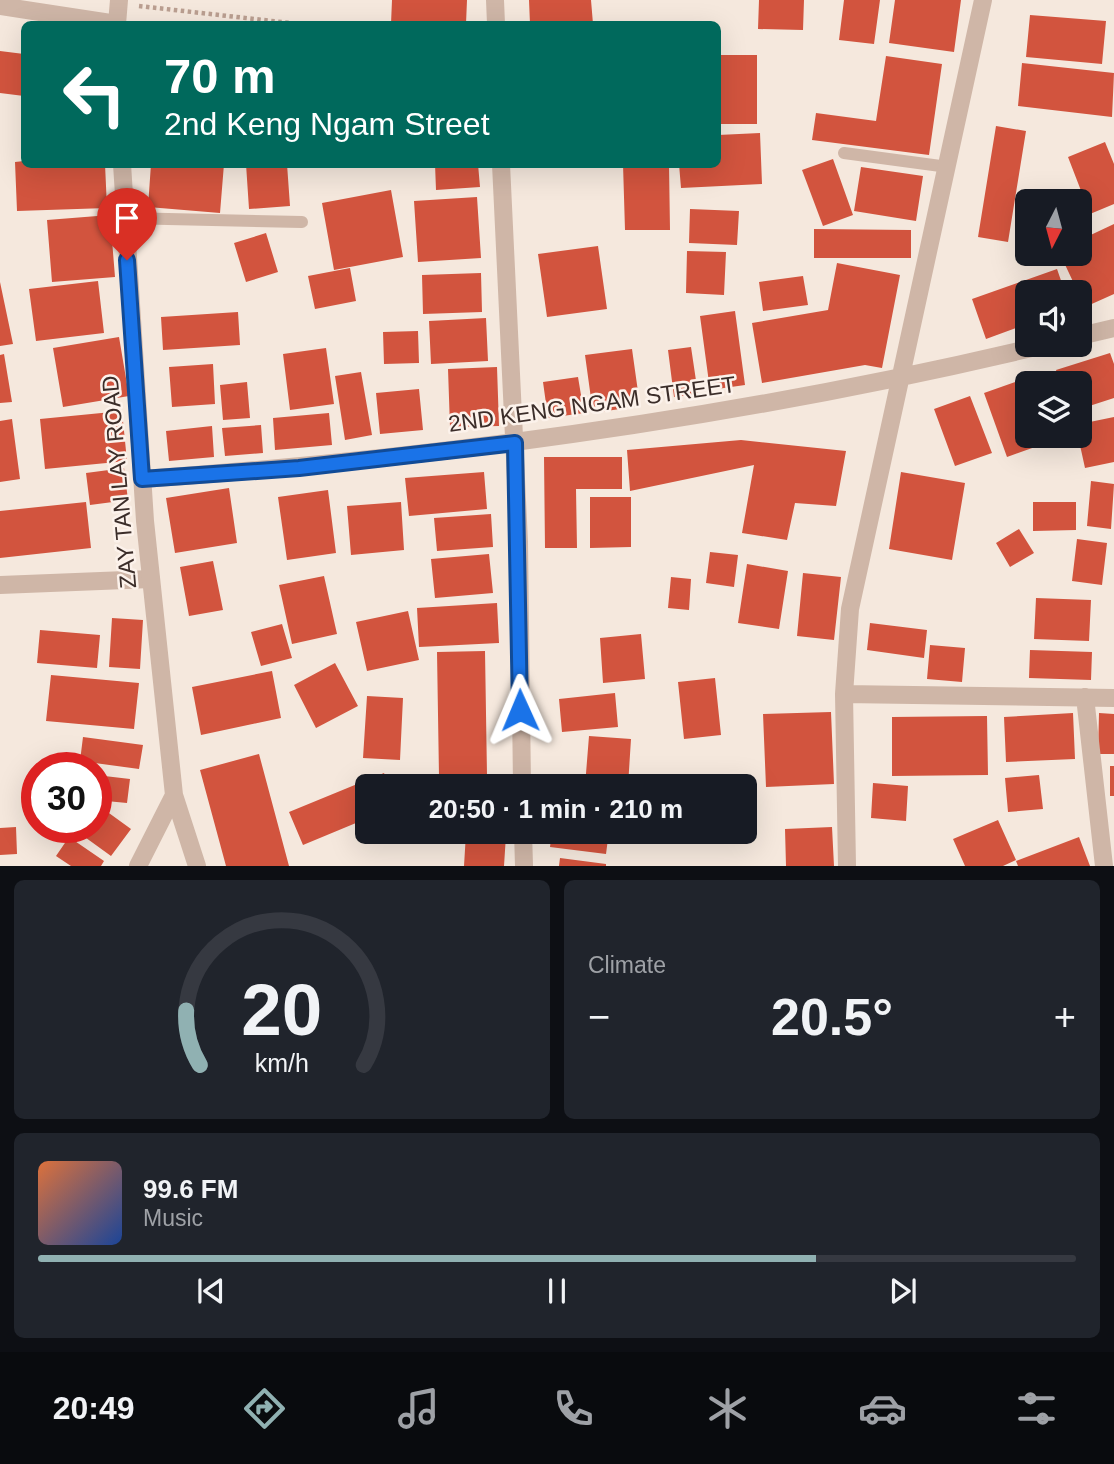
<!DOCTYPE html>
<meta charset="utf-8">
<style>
body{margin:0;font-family:Arial,sans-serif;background:#20242c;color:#f1f3f6;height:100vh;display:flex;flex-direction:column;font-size:26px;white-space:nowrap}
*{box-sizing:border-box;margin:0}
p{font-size:23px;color:#9ea1a6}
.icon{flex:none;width:38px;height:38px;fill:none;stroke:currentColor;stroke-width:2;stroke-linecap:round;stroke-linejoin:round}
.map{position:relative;height:866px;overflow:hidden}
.panel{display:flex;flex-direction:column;gap:14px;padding:14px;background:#0d0f14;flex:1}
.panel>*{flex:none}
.hud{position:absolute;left:21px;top:21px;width:700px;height:147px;border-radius:10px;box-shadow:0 7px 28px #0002;background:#00695c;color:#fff;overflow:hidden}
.needle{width:46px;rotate:186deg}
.controls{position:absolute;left:1015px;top:189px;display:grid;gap:14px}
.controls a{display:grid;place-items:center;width:77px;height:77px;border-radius:10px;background:#171b24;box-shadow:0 7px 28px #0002;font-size:35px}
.speed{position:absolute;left:21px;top:752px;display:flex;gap:14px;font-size:35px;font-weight:700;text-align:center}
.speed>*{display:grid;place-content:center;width:91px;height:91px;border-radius:50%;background:#171b24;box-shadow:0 7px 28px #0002;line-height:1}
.speed .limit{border:10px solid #d22;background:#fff;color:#111}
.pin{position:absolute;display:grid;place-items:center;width:60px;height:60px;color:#fff;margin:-72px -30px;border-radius:50% 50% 50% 0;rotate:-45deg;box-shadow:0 0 7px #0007}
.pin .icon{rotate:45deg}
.me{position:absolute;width:77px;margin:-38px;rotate:359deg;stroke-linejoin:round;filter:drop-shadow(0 0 5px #0008)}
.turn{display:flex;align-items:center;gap:24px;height:147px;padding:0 28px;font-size:32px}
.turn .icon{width:91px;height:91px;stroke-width:2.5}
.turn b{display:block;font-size:49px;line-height:60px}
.big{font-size:52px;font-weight:700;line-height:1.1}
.panel .tile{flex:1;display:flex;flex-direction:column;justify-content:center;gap:10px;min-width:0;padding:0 24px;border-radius:10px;background:#20242c}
.panel .dial{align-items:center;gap:0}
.dial svg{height:182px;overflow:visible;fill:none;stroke:#363941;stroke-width:7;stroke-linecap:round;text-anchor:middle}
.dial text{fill:#f1f3f6;stroke:none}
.song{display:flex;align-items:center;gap:21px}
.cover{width:84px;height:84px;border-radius:10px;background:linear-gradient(135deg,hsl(20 70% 55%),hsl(220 70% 35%))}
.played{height:7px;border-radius:4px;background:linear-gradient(90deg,#90b1b2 75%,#363941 75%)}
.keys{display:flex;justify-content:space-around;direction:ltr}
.heat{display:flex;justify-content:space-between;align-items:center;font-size:38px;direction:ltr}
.panel .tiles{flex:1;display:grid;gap:14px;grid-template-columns:1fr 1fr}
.tile:last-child{grid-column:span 2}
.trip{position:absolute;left:355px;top:774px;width:402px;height:70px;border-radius:10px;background:#171b24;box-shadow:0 7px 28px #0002;font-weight:700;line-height:70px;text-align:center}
.menu{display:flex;height:112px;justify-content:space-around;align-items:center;background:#090b0e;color:#9ea1a6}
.menu .icon{width:49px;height:49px}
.menu .active{color:#90b1b2}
.menu b{font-size:32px;color:#f1f3f6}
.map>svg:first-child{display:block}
.building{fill:#d2543e}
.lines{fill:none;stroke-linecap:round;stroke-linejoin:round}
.path{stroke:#bb9f91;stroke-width:4.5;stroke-dasharray:3.5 3.5;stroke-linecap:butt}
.service{stroke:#cfb6a7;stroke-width:12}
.minor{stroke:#cfb6a7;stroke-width:18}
.tertiary{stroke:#cfb6a7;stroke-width:18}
.route-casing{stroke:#114b97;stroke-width:18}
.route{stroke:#1a73e8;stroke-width:12}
.labels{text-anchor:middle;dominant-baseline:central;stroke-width:5;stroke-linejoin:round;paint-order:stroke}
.street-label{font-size:23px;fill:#3b2d29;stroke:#fcf2eb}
</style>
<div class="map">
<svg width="1114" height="866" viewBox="0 0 1114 866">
<rect width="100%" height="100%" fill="#f5e8dd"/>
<path class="building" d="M392,0H467L466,24H391Z
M529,0H591L593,24H530Z
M759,0H804L803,30L758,29Z
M844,0H880L874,44L839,40Z
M895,0H961L954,52L889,43Z
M1030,15L1106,21L1102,64L1026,57Z
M0,51L24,54V96L0,93Z
M718,55H757V124H718Z
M886,56L942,64L929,155L812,140L816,113L876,121Z
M1022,63L1114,73L1112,117L1018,106Z
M996,126L1026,131L1008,242L978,237Z
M760,133L762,184L681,188L679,164H718V135Z
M1105,142L1114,164V204L1090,214L1068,157Z
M833,159L853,215L823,226L802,170Z
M24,161V164H105L107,208L17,211L15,162Z
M151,164H224L220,213L148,207Z
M246,164H287L290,206L249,209Z
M435,164H478L480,187L436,190Z
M623,164H669L670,230H625Z
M861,167L923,176L916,221L854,211Z
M391,190L403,257L334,270L322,203Z
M477,197L481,258L418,262L414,201Z
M690,209L739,211L737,245L689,243Z
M110,215L115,277L52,282L47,220Z
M1114,224V294L1085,307L1060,254H1080V240Z
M814,229L911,230V258H814Z
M266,233L278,272L246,282L234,243Z
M598,246L607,309L547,317L538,254Z
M687,251L726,252L724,295L686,293Z
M837,263L900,275L882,368L865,365L762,383L752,323L828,310Z
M350,268L356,301L315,309L308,276Z
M1057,269L1065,292H1027V324L986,339L972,299Z
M481,273L482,312L423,314L422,275Z
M803,276L808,305L763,311L759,282Z
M98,281L104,333L36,341L29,289Z
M0,282L13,344L0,346Z
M735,311L745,385L710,390L700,316Z
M238,312L240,345L163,350L161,317Z
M486,318L488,361L431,364L429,321Z
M418,331L419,363L384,364L383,332Z
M119,337L129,396L63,407L53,348Z
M691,347L698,394L674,397L668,350Z
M326,348L334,404L290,410L283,354Z
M632,349L640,406L593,413L585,355Z
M1110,353L1114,364V398L1080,409V383H1060L1056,370Z
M4,354L12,402L0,403V355Z
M213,364L215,404L172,407L169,367Z
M497,367L499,426L450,427L448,369Z
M1046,371L1050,383H1027V436H1066L1007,457L984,393Z
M361,372L372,435L345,440L335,376Z
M578,377L584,413L548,418L543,382Z
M247,382L250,418L223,420L220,385Z
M419,389L423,430L380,434L376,393Z
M970,396L992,453L955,466L934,409Z
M122,411L127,461L45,469L40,419Z
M329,413L332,445L275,450L273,418Z
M1114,417V462L1085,468L1078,436L1080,424Z
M12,419L20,479L0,482V421Z
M261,425L263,453L225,456L222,428Z
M212,426L214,457L169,461L166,431Z
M741,440L846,451L836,506L795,503L787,540L742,533L754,465L630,491L627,450Z
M544,457H622V489H576L577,548H545Z
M124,468L128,500L90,505L86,473Z
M484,472L487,509L409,516L405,478Z
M901,472L965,483L952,560L889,549Z
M1091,481L1114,484L1111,529L1087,526Z
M229,488L237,543L175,553L166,498Z
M328,490L336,553L287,560L278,497Z
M590,497H631V547L590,548Z
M86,502L91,548L0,558V511Z
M401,502L404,550L351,555L347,506Z
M1033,502H1076V530L1033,531Z
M491,514L493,547L437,551L434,518Z
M1019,529L1034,553L1010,567L996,543Z
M1077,539L1107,543L1102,585L1072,581Z
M710,552L738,555L734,587L706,583Z
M489,554L493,593L435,598L431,559Z
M213,561L223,610L189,616L180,567Z
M747,564L788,571L779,629L738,623Z
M803,573L841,577L834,640L797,636Z
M324,576L337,634L292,644L279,585Z
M671,577L691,579L689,610L668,608Z
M1036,598L1091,600L1089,641L1034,639Z
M497,603L499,643L419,647L417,608Z
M408,611L419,660L367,671L356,622Z
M112,618L143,620L140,669L109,667Z
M870,623L927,630L924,658L867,650Z
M282,624L292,658L261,666L251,632Z
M40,630L100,635L97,668L37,663Z
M641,634L645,679L603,683L600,638Z
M930,645L965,648L962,682L927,679Z
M1030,650L1092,652L1091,680L1029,678Z
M485,651L487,775L439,776L437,652Z
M335,663L358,706L316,728L294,685Z
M272,671L281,718L201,735L192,687Z
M51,675L139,683L134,729L46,721Z
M715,678L721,735L684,739L678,682Z
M615,693L618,727L562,732L559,699Z
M367,696L403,698L400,760L363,758Z
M831,712L834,784L766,787L763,714Z
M1073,713L1075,759L1006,762L1004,717Z
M1099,713L1114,714V754H1098Z
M987,716L988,775L892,776V717Z
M589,736L631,739L628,786H585Z
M83,737L143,745L139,769L80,761Z
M259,754L289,866H226L200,770Z
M1110,766H1114V796H1110Z
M384,773L389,786H368V818L303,845L289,812Z
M96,775L130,779L127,803L96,800Z
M1039,775L1043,809L1008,812L1005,778Z
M446,781L484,784V786H446Z
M873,783L908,786L906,821L871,818Z
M102,808L131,829L111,856L82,835L88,828H96V816Z
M998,820L1016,860L1003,866H965L953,839Z
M16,827L17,854L0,855V828Z
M832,827L834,866H786L785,829Z
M552,831H609L606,854L550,847Z
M466,833L506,835L504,866H464Z
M69,837L104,861L101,866H71L56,856Z
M1079,837L1090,866H1018L1016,861Z
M560,858L606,864V866H559Z"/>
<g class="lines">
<path class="path" d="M139,6L299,24"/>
<path class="service" d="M844,153L948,167
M124,218L302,222"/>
<path class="minor" d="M495,0L496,24
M0,6L117,24
M501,164L519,542L522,786
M1080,336L1114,328
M142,479C446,458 748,416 1044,345
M0,585L151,579
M844,694L1114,698
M1085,697L1104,866
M523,831L524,866
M847,866L844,694L850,609L983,0"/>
<path class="tertiary" d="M117,24L119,0
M122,164L145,521L174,795L197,866
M138,866L174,795"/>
</g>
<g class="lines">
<defs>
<path id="route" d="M127,260L142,479L299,468L515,443L520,710"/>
</defs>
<use href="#route" class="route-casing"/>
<use href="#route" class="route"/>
</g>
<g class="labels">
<g class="street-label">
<text transform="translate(592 404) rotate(-8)">2ND KENG NGAM STREET</text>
<text transform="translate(119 482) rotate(-95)">ZAY TAN LAY ROAD</text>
</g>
</g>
</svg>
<div class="controls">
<a><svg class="needle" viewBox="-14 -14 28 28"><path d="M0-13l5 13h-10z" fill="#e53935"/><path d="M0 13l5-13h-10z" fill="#9ea1a6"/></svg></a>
<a><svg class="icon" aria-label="sound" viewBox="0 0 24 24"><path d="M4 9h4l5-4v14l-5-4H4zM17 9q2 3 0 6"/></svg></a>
<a><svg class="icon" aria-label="layers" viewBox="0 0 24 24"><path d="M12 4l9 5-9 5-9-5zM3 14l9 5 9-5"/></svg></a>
</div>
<div class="speed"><div class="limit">30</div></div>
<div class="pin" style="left:127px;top:260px;background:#d93025"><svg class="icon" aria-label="arrive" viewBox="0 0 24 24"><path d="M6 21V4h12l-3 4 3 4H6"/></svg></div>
<svg class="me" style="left:520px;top:710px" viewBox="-20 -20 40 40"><path d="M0-17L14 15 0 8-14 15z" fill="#1a73e8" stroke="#fff" stroke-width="4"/></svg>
<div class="trip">20:50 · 1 min · 210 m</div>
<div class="hud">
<div class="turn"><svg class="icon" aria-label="left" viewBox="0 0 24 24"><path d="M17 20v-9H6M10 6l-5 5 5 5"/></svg><div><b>70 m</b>2nd Keng Ngam Street</div></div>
</div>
</div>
<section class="panel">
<div class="tiles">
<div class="tile dial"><svg viewBox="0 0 100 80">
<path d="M14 69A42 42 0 1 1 86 69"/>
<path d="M14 69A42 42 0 0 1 8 45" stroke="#90b1b2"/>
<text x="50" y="56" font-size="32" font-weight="700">20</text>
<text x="50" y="72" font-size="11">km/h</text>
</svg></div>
<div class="tile"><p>Climate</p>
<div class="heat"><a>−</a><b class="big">20.5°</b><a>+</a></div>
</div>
<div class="tile">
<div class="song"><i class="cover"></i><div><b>99.6 FM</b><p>Music</p></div></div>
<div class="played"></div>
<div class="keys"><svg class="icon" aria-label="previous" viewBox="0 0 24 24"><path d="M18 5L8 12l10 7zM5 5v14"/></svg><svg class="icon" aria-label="pause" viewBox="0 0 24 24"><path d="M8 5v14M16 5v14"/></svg><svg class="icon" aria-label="next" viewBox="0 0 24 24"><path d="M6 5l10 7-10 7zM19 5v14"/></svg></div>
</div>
</div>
</section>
<nav class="menu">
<b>20:49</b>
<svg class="icon active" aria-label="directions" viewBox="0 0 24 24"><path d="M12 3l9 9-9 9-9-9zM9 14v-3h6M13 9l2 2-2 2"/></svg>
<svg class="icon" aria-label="music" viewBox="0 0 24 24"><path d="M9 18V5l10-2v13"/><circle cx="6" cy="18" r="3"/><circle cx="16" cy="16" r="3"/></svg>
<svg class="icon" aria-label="phone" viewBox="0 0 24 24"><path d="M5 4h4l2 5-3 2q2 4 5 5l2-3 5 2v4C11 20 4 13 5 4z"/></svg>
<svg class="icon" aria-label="climate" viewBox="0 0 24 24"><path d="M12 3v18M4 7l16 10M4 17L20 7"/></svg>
<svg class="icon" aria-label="car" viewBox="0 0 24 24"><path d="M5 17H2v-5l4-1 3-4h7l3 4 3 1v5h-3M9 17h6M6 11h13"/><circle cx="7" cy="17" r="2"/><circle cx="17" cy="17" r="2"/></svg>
<svg class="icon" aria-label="filters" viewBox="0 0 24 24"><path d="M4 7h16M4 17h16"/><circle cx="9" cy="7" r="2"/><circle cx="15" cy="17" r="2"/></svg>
</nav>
